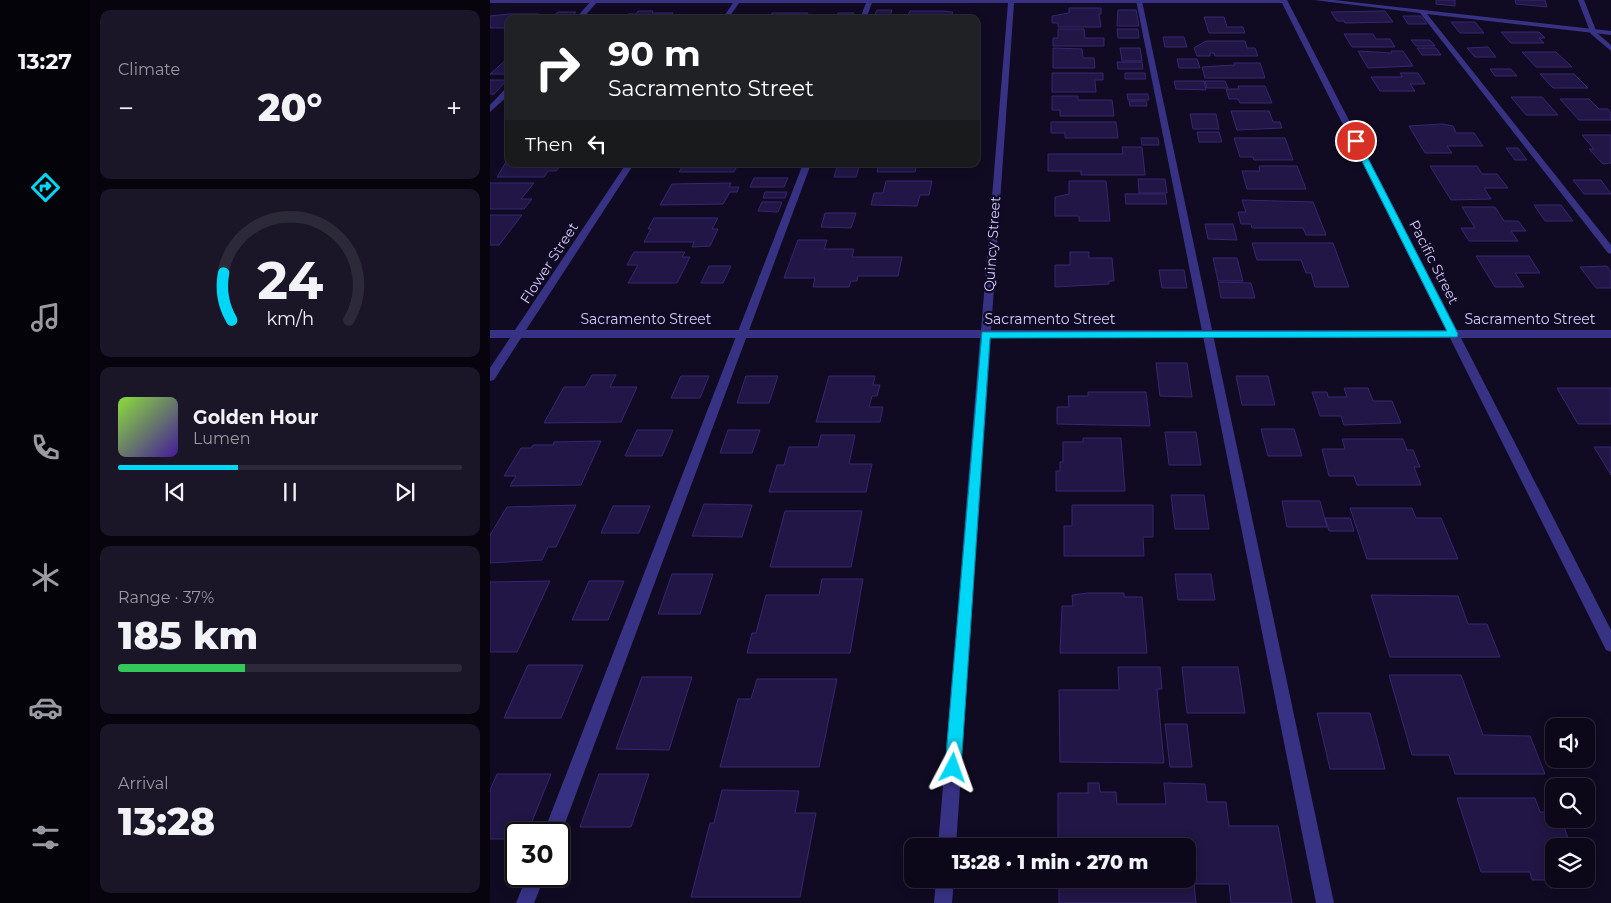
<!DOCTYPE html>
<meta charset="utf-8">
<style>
body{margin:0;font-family:Montserrat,sans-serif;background:#1a1627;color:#f1f3f6;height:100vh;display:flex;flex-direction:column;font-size:19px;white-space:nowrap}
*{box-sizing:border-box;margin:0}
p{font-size:16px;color:#9a9aa2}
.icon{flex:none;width:28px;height:28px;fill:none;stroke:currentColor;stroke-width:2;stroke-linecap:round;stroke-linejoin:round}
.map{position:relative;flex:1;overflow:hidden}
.panel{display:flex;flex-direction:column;gap:10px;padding:10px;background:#07040e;width:400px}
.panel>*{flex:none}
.top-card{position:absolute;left:15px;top:15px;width:475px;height:152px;border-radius:10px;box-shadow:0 2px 12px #0003,0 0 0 1px #2c2939;background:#202124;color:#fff;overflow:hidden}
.fabs{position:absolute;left:1055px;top:718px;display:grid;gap:10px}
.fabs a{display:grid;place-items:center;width:50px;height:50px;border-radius:10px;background:#0c081a;box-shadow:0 2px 12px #0003,0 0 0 1px #2c2939;font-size:25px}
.speed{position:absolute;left:15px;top:822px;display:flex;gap:10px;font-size:25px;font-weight:700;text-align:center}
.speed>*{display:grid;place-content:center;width:65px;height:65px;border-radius:50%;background:#0c081a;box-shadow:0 2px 12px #0003,0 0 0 1px #2c2939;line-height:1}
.speed .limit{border:2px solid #111;border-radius:8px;background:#fff;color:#111}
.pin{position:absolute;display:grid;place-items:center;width:42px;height:42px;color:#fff;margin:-21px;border:2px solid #fff;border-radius:50%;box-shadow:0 1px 5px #0007}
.me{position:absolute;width:55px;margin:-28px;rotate:4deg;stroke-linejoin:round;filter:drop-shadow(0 0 4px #0008)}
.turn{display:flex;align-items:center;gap:18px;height:105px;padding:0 20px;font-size:22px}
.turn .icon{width:65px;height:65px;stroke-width:2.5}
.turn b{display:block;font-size:35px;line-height:42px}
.then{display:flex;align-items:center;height:48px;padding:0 20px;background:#0003;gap:10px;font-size:19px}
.big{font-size:38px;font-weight:800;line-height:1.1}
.panel .widget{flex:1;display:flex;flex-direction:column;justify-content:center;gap:8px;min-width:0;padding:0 18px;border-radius:10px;background:#1a1627}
.panel .dial{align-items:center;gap:0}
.dial svg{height:130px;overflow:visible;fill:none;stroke:#2c2939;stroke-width:7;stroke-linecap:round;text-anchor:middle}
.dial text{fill:#f1f3f6;stroke:none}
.song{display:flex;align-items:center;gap:15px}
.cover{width:60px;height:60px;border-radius:8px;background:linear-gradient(135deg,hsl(90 70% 55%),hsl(260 70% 35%))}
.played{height:5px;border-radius:2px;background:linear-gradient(90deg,#00d7f7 35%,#2c2939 35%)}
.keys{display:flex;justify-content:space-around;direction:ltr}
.heat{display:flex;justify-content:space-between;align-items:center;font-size:28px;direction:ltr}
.charge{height:8px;border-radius:4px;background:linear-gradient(90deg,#34c759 37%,#2c2939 0)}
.trip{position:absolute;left:414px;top:838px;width:292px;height:50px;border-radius:10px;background:#0c081a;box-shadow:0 2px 12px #0003,0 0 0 1px #2c2939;font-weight:800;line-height:50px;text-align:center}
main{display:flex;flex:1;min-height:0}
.tabs{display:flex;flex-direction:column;width:90px;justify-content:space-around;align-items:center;background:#05030a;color:#9a9aa2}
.tabs .icon{width:35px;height:35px}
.tabs .on{color:#00d7f7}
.tabs b{font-size:22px;color:#f1f3f6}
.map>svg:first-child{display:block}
.building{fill:#211645;stroke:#372673}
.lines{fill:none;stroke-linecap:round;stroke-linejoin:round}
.service{fill:#383285;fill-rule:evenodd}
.minor{fill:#383285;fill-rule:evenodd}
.route{fill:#00d7f7;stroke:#008ca1}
.labels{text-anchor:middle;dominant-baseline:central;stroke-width:4.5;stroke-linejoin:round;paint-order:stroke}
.street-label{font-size:14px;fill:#d4ccff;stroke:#100b22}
</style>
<main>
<nav class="tabs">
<b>13:27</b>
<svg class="icon on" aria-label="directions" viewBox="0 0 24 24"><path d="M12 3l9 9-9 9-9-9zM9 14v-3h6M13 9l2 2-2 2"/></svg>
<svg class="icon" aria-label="music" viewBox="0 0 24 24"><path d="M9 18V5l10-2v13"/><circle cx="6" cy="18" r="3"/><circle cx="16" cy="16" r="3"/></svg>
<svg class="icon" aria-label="phone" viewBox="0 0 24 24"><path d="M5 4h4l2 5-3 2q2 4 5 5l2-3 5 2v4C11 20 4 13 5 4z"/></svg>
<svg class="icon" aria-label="climate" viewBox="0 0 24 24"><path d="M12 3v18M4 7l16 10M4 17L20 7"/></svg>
<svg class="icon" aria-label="car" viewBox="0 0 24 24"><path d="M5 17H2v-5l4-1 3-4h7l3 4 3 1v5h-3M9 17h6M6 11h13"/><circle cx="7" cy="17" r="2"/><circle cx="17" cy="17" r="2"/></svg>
<svg class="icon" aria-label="filters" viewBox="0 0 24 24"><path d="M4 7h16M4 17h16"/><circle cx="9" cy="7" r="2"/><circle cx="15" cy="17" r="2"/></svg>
</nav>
<section class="panel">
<div class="widget"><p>Climate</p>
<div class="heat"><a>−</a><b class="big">20°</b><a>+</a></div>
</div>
<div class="widget dial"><svg viewBox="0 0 100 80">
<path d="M14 69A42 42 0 1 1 86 69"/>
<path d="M14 69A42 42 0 0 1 9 40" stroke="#00d7f7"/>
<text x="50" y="56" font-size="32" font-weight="700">24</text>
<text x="50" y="72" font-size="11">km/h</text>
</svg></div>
<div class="widget">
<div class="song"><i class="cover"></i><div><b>Golden Hour</b><p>Lumen</p></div></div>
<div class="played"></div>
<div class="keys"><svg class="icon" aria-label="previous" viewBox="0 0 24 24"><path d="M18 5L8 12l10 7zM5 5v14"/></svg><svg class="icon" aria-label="pause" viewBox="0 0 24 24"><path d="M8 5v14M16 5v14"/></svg><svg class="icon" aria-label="next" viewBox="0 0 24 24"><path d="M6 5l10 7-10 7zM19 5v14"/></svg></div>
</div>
<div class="widget"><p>Range · 37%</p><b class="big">185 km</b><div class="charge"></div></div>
<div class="widget"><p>Arrival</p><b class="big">13:28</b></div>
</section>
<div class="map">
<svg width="1121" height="903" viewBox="0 0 1121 903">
<rect width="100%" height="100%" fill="#100b22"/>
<path class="building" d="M946,0H965V6L946,4Z
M1025,0H1055L1057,7L1026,4Z
M579,8H611V14H609L611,27H568V23H562V16L579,13Z
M387,10H402L399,19H383Z
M628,10H646L649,26H627Z
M148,11H163L162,13H183L181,19H134L138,14H146Z
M420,11H453L463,12L461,17H468L416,19Z
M895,11L903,22L855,23L854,21H847L841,12Z
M68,12H86L79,19H60Z
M282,13H318L317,15H321L315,19H279Z
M348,13H364L362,19H345Z
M19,14H49L44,19H19V24L14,28H0V16Z
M913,16H931L937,24H918Z
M714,17H734L737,27H753L755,33H719Z
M961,22H985L994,33H970Z
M568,29H594L595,38H614V46H563V38H568Z
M627,29H648L649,38H628Z
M1011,32H1049L1055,38H1049L1054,43H1021Z
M854,34H883L886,39H900L905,47H862Z
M673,37H694L697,47H675Z
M921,40H940L945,46H926Z
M716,41H755L757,48H765L768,56H725L724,53H720V56H707L704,48Z
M998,47L1006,57H985L977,48Z
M563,48L592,49L593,58H604L605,68H563Z
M630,48H650L652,61H632Z
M927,48H946L951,55H932Z
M868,51L902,53L901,51H913L923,66L878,68Z
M1032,52H1066L1082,67H1046Z
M17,59H19V74H0Z
M687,59H707L710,68H689Z
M627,62H652L653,69H628Z
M744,63H770L775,78H715L712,67L745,65Z
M1000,69H1021L1027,76H1005Z
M562,73H613V80H605L606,92H562Z
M635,73H655L656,79H635Z
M910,73H928L935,84H920L925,91H890L881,77H912Z
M1050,74H1084L1098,88H1063Z
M0,80H17L4,94H0Z
M684,81H714L716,90L686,89Z
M715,81H735L738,88H717Z
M748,86H775L782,103H750L748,99H739L736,89H749Z
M637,94H658L659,100H638Z
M562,96H588V100H622L624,116H570V110H562Z
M1021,97H1052L1068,115H1036Z
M1070,99H1099L1109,109H1118L1121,113V120H1089Z
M639,101H656L657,106H640Z
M741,111H779L783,122H790L792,128L747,130Z
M700,114H726L729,129H703Z
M561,122H626L628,138H575V133H561Z
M952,124L963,126L966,133H984L993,146H957L962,153H935L919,126Z
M707,132H729L732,142H709Z
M1092,135H1121V163L1113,164L1099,149H1104Z
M651,138H668L669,145H652Z
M744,138H795L803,160H764L763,157H750Z
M632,147H652L655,175H591V171H558V154H633Z
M1016,148H1028L1037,160H1025Z
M16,162L19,164H72L66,171H58L54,177H7Z
M194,164H248L244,172H189Z
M348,164H370L366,177H344Z
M389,164H427L425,172H387Z
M769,166H807L816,189H757L752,171H770Z
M940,166H987L992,174H1007L1018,188H994L1001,199L961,200Z
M264,178H298L294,187H260Z
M648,179H675L677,193H649Z
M1083,180H1111L1121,194H1094Z
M396,181H442L439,195H430L427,206L381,205L384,193H393Z
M579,181H616L620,221H589V216H565V197L579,194Z
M0,183H44L31,199H42L34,209H0Z
M241,183L239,187H249L247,192H240L233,204L170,205L182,184Z
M275,192H297L295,198H273Z
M635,194H675L677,204H636Z
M752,200L823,202L836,235H816L813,228H762L761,224H751L748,212H756Z
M272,202H292L288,212L268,211Z
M1044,205H1071L1083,221H1055Z
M972,207H1005L1014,221H1028L1036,231H1021L1028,241H979L971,228H985Z
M335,213H366L361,228L331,227Z
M0,215H32L9,245H0Z
M164,218H228L222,229H228L220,246L202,247L204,242H154L161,229H158Z
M715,224H743L747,240L718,239Z
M308,240H337L334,249H364L362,257H412L408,276H368L367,281H361L359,287H323L325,278H294Z
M762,243H843L859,287H825L821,273H816L811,260H767Z
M144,252H195L192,257H200L187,283H138L148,265H137Z
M580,252H599V258H622L624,281H619V284L565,287V265H580Z
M986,256H1039L1050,273H1025L1034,287H1005Z
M723,258H747L753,281H728Z
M219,266H241L233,283H211Z
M1117,266L1121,272V288H1106L1090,267Z
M669,270H694L697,288H672Z
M728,282L761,283L765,298H731Z
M666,363H697L702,397L670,396Z
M102,375H126L120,387H147L131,422L54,423L74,387H95Z
M191,376H219L210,398H181Z
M256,376H288L279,403H247Z
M339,376H385L383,385H390L387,396H382L379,407H393L390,422H326Z
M746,376H778L785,405H752Z
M854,388H878L883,401H902L911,423L854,425L851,416H830L822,392H837L838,397H857Z
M1067,388H1121V424H1088Z
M598,392H656L660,426L567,424V407H579L578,396H598Z
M771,429H804L812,456H778Z
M147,430H183L172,456H135Z
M238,430H270L262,453H230Z
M675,432H706L711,465H679Z
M331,435H365L359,464H382L376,492H279L287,465H294L299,447H328Z
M593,438H631L635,491H566V471H570V462H573V442H593Z
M852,439H913L917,450H923L930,467H924L931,485H867L864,476H839L832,449H855Z
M111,441L91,485L20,486L26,476H14L31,448H41L43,445H63L64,442Z
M1104,447H1121V475Z
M681,495H714L719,529H685Z
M792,501H830L837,527H797Z
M214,504L262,505L252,537L202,536Z
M86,505L66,547H58L52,560L0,563V535L17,507Z
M582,505H663V537H653L654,556H574V526H582Z
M123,506H160L149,533H111Z
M860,508H922L926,518H951L968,559H877Z
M295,511H372L361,567H280Z
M835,518H860L864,531H839Z
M182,574H223L210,614H168Z
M685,574H721L725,600H688Z
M332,579H373L360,653H257L262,633H266L276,595H329Z
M60,581L27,652H0V582Z
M99,581H134L118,620H82Z
M598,593H634V597H652L657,653H570L572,606H583L582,595Z
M881,595L968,596L978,624H997L1010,657H900Z
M38,665H93L71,718H14Z
M628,667H670L672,689H667L674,763L570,762L569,690H629Z
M692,667H748L755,713H697Z
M899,675H971L993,735L1040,736L1055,774H965L959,755H922Z
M152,677H202L179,750L126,749Z
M267,679H347L329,767H230L248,699H261Z
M827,713H880L895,769H840Z
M675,724H697L702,767H680Z
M7,774H61L37,834H26V839H0V790Z
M109,774H159L141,827H90Z
M598,783H609L610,792H626L627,804H676L674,783L715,784L717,802H736L739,826H788L802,903H741L739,884H704L706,903H569V879H698V846H568V793H598Z
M232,790L309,791L305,813H326L310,897H201L220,823H224Z
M967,798H1045L1050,812H1064V819H1071L1081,846H1064V879L1095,880H1042L1040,872H991Z"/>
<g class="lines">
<path class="service" d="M102,0H109L92,19H85Z
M377,0H383L376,19H370Z
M646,0L652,1L844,903H826Z
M824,0H844L1121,31V35L937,14L1121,245V254L1118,253L930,13Z
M16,88H19V95L0,112V105Z
M313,164H321L71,834L69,839V834H53Z
M37,876H55L44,903H26Z"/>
<path class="minor" d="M0,0H797L967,330H1121V338H971L1121,630V652L1116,650L960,338H501L466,846H448L490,338H31L4,380L0,381V368L20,338H0V330H25L136,164H144L36,330H491L518,3H249L238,19H232L243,3H0ZM524,3H792L956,330H501Z
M1088,0H1094L1107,33L1121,45V51L1101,34Z
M446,879H464L462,903H444Z"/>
</g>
<path class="route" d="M866,139L869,141L968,334L967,337L500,338L471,768L468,773L463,775L458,773L455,768L492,332L957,331L862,141Z"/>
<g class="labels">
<g class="street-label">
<text transform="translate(502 244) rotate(-86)">Quincy Street</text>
<text transform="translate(944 262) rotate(63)">Pacific Street</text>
<text transform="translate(59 263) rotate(-57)">Flower Street</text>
<text x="156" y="319">Sacramento Street</text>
<text x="560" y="319">Sacramento Street</text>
<text x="1040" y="319">Sacramento Street</text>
</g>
</g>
</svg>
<div class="fabs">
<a><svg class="icon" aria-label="sound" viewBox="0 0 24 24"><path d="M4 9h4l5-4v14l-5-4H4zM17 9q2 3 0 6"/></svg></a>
<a><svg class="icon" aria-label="search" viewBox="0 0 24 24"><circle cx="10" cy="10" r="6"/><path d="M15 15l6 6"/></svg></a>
<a><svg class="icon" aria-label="layers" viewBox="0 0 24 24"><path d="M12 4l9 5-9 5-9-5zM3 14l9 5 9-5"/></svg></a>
</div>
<div class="speed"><div class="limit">30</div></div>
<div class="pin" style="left:866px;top:141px;background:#d93025"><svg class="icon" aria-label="arrive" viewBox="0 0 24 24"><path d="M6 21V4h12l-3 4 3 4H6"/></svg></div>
<svg class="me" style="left:463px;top:768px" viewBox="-20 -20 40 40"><path d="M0-17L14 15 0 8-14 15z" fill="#00d7f7" stroke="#fff" stroke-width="4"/></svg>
<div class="trip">13:28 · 1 min · 270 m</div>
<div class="top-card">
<div class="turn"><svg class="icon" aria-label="right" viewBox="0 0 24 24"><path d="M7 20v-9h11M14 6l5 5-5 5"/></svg><div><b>90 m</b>Sacramento Street</div></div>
<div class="then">Then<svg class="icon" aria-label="left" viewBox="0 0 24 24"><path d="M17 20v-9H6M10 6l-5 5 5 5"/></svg></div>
</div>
</div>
</main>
